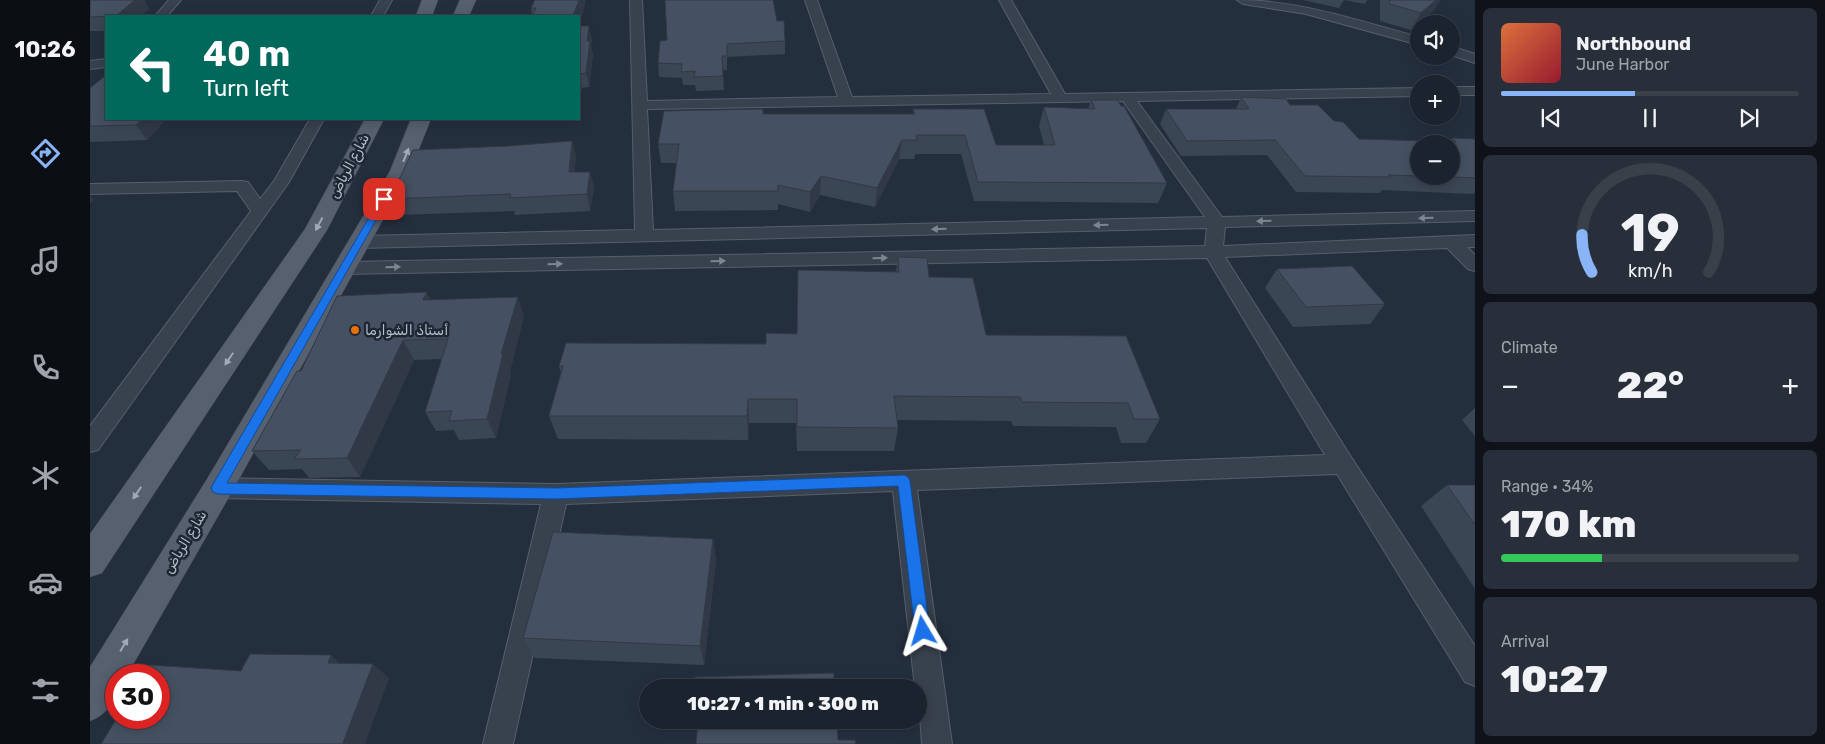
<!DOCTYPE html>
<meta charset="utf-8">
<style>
body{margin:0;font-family:Rubik,"Noto Sans Arabic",sans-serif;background:#282f3a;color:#f1f3f6;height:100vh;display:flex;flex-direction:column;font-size:19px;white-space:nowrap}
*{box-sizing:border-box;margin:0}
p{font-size:16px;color:#a0a4aa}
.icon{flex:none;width:28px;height:28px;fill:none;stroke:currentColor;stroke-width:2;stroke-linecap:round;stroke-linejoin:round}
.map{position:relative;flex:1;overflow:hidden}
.side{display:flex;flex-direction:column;gap:8px;padding:8px;background:#0f1319;width:350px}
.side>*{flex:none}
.guide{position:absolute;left:15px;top:15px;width:475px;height:105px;border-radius:0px;box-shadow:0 2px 12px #0003,0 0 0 1px #39404a;background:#00695c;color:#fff;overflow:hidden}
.tools{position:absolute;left:1320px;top:15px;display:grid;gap:10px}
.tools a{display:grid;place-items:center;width:50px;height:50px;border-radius:50%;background:#1b232e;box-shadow:0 2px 12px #0003,0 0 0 1px #39404a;font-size:25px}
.speed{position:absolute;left:15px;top:664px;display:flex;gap:10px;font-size:25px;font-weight:700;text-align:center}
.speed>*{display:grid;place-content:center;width:65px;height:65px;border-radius:50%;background:#1b232e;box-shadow:0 2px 12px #0003,0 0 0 1px #39404a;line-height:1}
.speed .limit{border:8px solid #d22;background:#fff;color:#111}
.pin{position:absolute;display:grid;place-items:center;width:42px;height:42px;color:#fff;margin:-21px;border-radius:10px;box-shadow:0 2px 8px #0006}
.me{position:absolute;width:55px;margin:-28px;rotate:353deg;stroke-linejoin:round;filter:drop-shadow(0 0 4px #0008)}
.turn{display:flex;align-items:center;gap:18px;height:105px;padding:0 15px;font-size:22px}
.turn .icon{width:65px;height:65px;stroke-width:2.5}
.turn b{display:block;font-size:35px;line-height:42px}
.big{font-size:38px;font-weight:800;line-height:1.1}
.side .tile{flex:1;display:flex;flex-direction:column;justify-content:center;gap:8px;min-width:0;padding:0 18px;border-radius:8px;background:#282f3a}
.side .dial{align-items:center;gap:0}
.dial svg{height:130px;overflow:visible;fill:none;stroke:#39404a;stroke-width:7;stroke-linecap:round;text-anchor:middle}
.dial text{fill:#f1f3f6;stroke:none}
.song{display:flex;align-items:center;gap:15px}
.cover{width:60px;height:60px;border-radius:8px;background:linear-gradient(135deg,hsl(20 70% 55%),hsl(350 70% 35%))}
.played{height:5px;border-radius:2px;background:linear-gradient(90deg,#8ab4f8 45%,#39404a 45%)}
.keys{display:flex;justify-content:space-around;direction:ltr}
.heat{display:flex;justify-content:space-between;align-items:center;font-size:28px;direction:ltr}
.charge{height:8px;border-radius:4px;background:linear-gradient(90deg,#34c759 34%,#39404a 0)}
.trip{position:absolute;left:549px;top:679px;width:288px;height:50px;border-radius:25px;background:#1b232e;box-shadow:0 2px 12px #0003,0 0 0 1px #39404a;font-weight:800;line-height:50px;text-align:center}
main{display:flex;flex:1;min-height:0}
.dock{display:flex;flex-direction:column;width:90px;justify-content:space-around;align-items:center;background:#0b0e12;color:#a0a4aa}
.dock .icon{width:35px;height:35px}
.dock .selected{color:#8ab4f8}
.dock b{font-size:22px;color:#f1f3f6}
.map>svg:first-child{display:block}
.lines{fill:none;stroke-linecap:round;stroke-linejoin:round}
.minor-casing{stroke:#565f6c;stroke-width:2}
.primary-casing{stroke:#414a57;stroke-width:1}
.minor{fill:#38414e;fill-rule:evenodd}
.primary{fill:#56606e;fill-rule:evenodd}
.wall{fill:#3b4654;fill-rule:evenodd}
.shaded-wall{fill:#303945}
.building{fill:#455162;stroke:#303945}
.oneway{fill:#a1aab7}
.oneway2{fill:#7c8592}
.route{fill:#1a73e8;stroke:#114b97}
.food-dot{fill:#e8710a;stroke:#1d2633;stroke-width:2}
.labels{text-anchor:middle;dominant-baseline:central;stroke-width:5;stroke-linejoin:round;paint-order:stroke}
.street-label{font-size:14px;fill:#b4bcc9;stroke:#1d2633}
.poi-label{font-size:14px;fill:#b4bcc9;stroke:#1d2633;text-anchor:start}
</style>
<main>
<nav class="dock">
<b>10:26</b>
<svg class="icon selected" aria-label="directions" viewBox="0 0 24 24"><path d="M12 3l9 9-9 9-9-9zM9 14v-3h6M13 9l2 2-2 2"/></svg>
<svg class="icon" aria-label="music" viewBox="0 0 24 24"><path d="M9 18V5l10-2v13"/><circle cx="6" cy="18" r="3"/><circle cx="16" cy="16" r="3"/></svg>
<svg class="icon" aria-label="phone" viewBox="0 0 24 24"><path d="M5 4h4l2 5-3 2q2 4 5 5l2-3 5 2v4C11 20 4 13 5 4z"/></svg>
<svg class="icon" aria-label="climate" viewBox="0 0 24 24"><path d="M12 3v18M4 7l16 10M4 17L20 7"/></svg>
<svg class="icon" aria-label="car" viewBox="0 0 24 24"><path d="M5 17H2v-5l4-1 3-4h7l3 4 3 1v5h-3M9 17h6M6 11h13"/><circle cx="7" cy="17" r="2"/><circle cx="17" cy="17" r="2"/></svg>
<svg class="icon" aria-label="filters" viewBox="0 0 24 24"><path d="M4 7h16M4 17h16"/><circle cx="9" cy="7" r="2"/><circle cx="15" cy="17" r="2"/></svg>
</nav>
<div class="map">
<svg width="1385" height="744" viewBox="0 0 1385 744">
<rect width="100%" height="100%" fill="#242f3e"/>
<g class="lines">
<defs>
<path id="minor" d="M79,0H91L77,16H65Z
M290,0H302L293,16H281Z
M540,0H552L557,101L748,97L715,0H727L762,97L961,94L909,0H921L975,94L1329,88V96L1047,101L1132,217L1385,211V221L1135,227L1133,246L1385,235V247H1377L1385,255V271L1378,269L1357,248L1135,257L1261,457L1385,646V686L1375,682L1247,474L827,490L862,744H832L828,688H825L803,491L476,504L423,744H393L451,504L128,498L119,495L116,488L119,481L128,478L466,484L1235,455L1117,258L254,274L247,272L245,268L247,264L254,262L1115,246L1117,228L269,248L263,246L260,242L263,238L269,236L545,230ZM1033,101L1115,217L563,230L557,109Z
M1147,0C1209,0 1269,21 1329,37V45L1216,14L1153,4Z
M1361,46L1385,54V63L1361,55Z
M16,59V67L0,69V61Z
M1361,87H1385V95H1361Z
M220,119H234L199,182L8,450L0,452V426L161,211L147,191L0,194V184L152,181L158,182L170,199L184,181Z"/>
<path id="primary" d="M332,0H348L342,16H326Z
M370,0H386L379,16H363Z
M275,119H294L237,230L12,573L0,577V534L215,229Z
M321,119H341L320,171L139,497L37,675H26C26,698 22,712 0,721V667L117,479L300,171Z"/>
</defs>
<use href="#minor" class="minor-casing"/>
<use href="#primary" class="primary-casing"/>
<use href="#minor" class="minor"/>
<use href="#primary" class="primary"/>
</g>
<path class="wall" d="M0,0H54L59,9L16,16V31H0Z
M445,0H495L494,8L489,23V16H442L441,8Z
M1213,0H1277L1275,4L1254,0L1249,8Z
M1290,0H1350L1344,10L1321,30L1290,21Z
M687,21L695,41V54L637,57V70H633L634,90L606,91L605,85H593L592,78L569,77L568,63L577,40Z
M489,26L502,39L501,45L503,55L499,87L492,88L489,104Z
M0,88L77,119L57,140L0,142Z
M1151,97L1200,105L1244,121L1269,139L1360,142L1362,138L1385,139V192L1383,194L1292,190L1290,193L1206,192L1177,155L1091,156L1070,124L1076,109H1146ZM1329,144L1361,176H1329Z
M1001,100L1077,183L1068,203L884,201L871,154H825L824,159H809L785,207L730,195L720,212L688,204V210L585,211L583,191L587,163H571L568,144L673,114H823V109L906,145H954L949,126L954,107L998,109Z
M482,141L486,157L484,172H500L504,188L500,211L425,215L424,211L308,215L300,199L419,146Z
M808,257L839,277L896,335L1070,419L1056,443H1031L1026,427L923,426L921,421L807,420L808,428L804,451H707L706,423H659L658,440L468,439L459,416L471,373L469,366L676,344L707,334L806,272Z
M1187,269L1295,304L1280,324L1203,327L1175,288Z
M340,299L434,316L420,371L421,374L406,438L369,440L364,430L346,431L335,412L352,359L324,360L270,477L219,478L212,469L179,470L162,451L211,371Z
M1385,408V436L1372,420Z
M1357,485H1385V589L1331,506Z
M623,539L626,561L614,665L445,658L433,638Z
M603,720H747L748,740L766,744L606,730Z"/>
<path class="shaded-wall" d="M33,0H54L59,9L51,16H26Z
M489,0H495L494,8L489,23V16H483Z
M1346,0H1350L1344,10L1321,30L1331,13Z
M499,26L502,39L501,45L503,55L499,87L496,73L497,41Z
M489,74L492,88L489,104Z
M53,119H77L57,140L46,125Z
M812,140L809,159L785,207L787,188Z
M482,141L486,157L483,189L479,172Z
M500,172L504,188L500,211L497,194Z
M731,176L730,195L720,212V192Z
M0,195L4,200L0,204Z
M337,292L346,312L333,300Z
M428,297L434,316L420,371L421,374L406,438L397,419L411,354Z
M313,340L324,360L270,477L257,458Z
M658,399L659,423L658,440L657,416Z
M623,539L626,561L614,665L610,646Z
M241,655L257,670L238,663Z
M283,664L299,678L275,744H255L253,743Z"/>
<path class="building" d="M0,0H45L26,16L0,17Z
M445,0H489L483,16H442L446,8H441Z
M575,0H683L687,21H694L695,41L637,44V56H632L633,76L604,77L605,71L591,72L592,64L568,63L570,41L577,40Z
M1300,0H1346L1331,13L1300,4Z
M489,26H499L497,41H500L496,73L489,74Z
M16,75V119H53L46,125L0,126V88Z
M1151,97L1196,99L1200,105H1228L1244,121L1253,122L1269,139L1366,142L1362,138L1385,139V178L1341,176H1361V144H1329V176L1298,175L1301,177L1215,176L1185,140L1097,141L1076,109H1159Z
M1001,100H1028L1031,106H1034L1077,183L888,182L875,135H826L827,140H812L787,188L731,176L720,192L688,185V191H583L589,144H568L574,111L673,109V114H825L823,109H894L906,145H965L954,107L1005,109Z
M482,141L479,172H500L497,194L420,198L421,194L300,199L323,150L419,146Z
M808,257L837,258L839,277L883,278L896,335L1036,336L1070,419H1044L1038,403L932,402L930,397L804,396L808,428L707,427V399H658L657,416H459L473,366H469L476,343L676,344V333L707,334L708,270L809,272Z
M1262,266L1295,304L1216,307L1187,269Z
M337,292L333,300L428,297L411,354H413L397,419L359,421L362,411L335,412L358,339L313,340L257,458L204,459L211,450L162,451L207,371H211L247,296Z
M1357,485H1385V525Z
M463,532L623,539L610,646L433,638Z
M160,654L241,655L238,663L283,664L253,743H258L257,744H11L27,718H69V675H54L60,665L151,671Z
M744,673V688H604L605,677Z
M608,720H747L748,740H765L766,744H606Z"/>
<defs><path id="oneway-solid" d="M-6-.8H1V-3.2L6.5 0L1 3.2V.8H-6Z" transform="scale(1.25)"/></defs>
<g class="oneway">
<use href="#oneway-solid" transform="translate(316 155) rotate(-68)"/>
<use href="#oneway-solid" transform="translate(229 224) rotate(118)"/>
<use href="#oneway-solid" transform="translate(139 359) rotate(124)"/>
<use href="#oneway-solid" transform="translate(47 493) rotate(124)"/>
<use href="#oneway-solid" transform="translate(34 645) rotate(-59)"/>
</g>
<g class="oneway2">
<use href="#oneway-solid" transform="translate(1336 218) rotate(179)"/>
<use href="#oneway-solid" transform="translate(1174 221) rotate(179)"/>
<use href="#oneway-solid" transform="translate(1011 225) rotate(179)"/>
<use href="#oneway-solid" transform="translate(849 229) rotate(179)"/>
<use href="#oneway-solid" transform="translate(790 258) rotate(-1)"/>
<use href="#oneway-solid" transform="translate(628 261) rotate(-1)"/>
<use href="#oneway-solid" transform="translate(465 264) rotate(-1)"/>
<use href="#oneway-solid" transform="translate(303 267) rotate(-1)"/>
</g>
<path class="route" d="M291,197H294L298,199L137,483L466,488L814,475L818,477L820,481L840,631L838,636L833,639L828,636L825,631L808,486L466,499L128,494L123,492L121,488L123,484Z"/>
<circle class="food-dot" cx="265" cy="330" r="5"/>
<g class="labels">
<g class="street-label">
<text transform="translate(259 166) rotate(-62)">شارع الرياض</text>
<text transform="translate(95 542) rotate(-59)">شارع الرياض</text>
</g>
<g class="poi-label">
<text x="275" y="330">أستاذ الشوارما</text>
</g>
</g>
</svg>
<div class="tools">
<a><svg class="icon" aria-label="sound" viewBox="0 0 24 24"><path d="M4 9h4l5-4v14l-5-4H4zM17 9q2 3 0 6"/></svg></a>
<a>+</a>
<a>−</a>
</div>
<div class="speed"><div class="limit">30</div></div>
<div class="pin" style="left:294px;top:199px;background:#d93025"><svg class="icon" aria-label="arrive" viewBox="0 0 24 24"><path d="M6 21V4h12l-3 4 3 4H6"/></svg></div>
<svg class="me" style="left:833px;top:631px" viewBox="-20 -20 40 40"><path d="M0-17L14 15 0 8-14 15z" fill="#1a73e8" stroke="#fff" stroke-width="4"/></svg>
<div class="trip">10:27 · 1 min · 300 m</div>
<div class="guide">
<div class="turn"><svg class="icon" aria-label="left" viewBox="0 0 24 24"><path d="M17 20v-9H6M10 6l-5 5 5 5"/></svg><div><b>40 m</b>Turn left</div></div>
</div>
</div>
<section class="side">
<div class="tile">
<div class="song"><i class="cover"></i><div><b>Northbound</b><p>June Harbor</p></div></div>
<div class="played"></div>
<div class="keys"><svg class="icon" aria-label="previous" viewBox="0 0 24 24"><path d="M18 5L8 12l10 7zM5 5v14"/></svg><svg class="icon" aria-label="pause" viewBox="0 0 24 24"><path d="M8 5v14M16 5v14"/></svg><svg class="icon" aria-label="next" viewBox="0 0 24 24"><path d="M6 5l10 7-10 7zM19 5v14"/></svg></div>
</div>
<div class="tile dial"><svg viewBox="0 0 100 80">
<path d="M14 69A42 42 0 1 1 86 69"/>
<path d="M14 69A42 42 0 0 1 8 46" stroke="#8ab4f8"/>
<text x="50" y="56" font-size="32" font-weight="700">19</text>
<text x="50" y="72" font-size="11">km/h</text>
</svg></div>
<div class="tile"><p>Climate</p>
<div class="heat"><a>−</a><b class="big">22°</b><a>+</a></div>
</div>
<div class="tile"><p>Range · 34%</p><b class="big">170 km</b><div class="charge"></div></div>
<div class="tile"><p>Arrival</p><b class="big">10:27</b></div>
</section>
</main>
